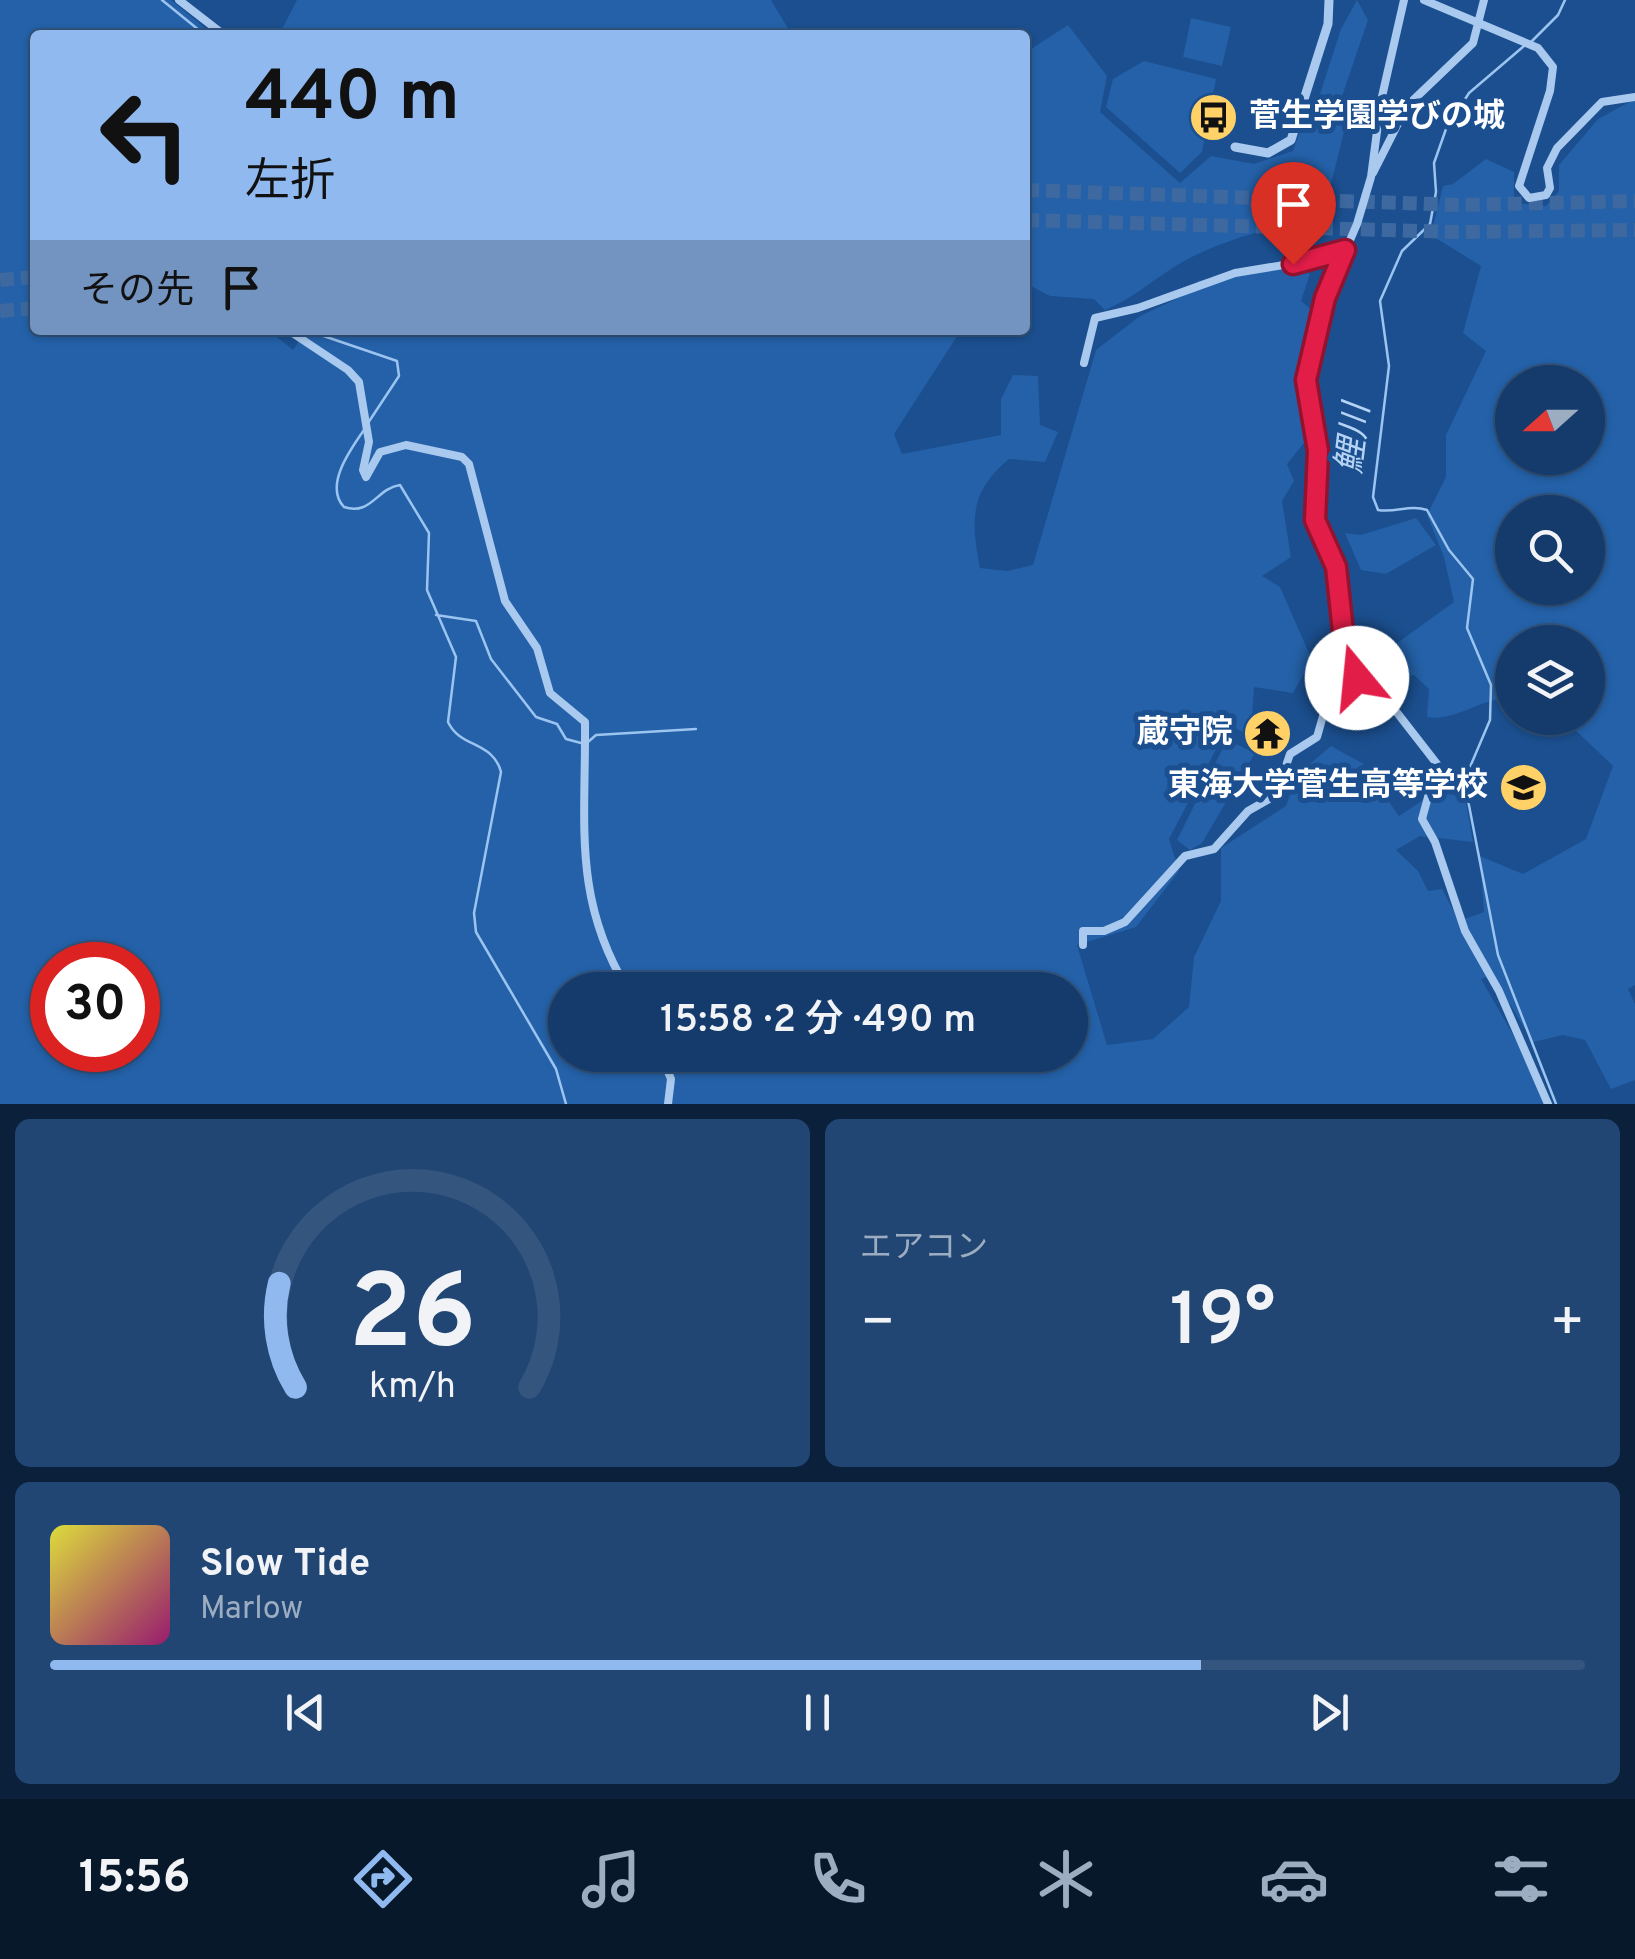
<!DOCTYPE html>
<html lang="ja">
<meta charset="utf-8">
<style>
body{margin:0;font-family:Overpass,"Noto Sans JP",sans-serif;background:#214673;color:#f1f3f6;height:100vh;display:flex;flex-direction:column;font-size:38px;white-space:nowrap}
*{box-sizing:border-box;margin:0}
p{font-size:32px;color:#9dadc1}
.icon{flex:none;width:55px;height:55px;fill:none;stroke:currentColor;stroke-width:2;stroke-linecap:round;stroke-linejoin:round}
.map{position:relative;height:1104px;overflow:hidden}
.panel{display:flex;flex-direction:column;gap:15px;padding:15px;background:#0b203b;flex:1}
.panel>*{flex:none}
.guide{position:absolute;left:30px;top:30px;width:1000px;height:305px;border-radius:10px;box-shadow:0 2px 8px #0004,0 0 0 2px #33557e;background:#90b9f0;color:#111;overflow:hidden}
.needle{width:65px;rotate:249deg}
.controls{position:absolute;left:1495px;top:365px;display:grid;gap:20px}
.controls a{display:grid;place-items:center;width:110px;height:110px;border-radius:50%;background:#143b6b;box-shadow:0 2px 8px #0004,0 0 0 2px #33557e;font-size:50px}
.speed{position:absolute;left:30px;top:942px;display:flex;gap:20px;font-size:50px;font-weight:700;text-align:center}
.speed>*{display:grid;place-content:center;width:130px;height:130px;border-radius:50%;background:#143b6b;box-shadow:0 2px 8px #0004,0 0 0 2px #33557e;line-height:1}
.speed .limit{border:15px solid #d22;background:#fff;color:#111}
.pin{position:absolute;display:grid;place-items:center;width:85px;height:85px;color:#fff;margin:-102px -42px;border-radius:50% 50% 50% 0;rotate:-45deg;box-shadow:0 0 10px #0007}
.pin .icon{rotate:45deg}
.me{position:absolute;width:110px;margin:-55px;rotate:343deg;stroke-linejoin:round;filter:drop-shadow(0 0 8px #0008)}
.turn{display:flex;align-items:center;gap:35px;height:210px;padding:0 50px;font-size:45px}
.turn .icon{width:130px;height:130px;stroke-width:2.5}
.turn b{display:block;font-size:70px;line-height:85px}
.then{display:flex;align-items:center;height:95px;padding:0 50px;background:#0003;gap:20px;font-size:38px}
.big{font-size:75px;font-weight:600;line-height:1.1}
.panel .widget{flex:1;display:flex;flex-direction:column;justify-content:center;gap:15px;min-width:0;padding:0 35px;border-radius:15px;background:#214673}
.panel .dial{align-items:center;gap:0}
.dial svg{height:260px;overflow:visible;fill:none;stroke:#33557e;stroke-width:7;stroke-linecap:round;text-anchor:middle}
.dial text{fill:#f1f3f6;stroke:none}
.song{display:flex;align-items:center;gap:30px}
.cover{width:120px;height:120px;border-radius:15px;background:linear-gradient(135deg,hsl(60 70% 55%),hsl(320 70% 35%))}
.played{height:10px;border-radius:5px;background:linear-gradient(90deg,#90b9f0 75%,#33557e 75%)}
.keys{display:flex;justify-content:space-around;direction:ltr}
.heat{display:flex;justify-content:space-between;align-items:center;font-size:55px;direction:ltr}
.panel .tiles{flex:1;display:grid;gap:15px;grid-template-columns:1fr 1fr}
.widget:last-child{grid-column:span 2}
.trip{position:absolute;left:548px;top:972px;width:540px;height:100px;border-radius:50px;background:#143b6b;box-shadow:0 2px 8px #0004,0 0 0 2px #33557e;font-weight:600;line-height:100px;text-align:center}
.tab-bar{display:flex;height:160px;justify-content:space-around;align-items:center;background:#08182b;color:#9dadc1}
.tab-bar .icon{width:70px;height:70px}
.tab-bar .selected{color:#90b9f0}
.tab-bar b{font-size:45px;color:#f1f3f6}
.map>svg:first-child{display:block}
.green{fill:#2461a8;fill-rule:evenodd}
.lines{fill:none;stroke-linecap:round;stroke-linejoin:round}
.stream{stroke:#9cc4f0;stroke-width:2.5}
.motorway-tunnel{stroke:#3d69a0;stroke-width:14;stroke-dasharray:14 7;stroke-linecap:butt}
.minor{stroke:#a9c9ee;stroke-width:8}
.tertiary{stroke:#a9c9ee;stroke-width:9}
.route-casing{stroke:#92132f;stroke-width:25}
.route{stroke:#e11d48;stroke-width:18}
.labels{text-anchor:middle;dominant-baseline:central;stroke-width:10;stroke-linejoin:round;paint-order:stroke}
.poi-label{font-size:32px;font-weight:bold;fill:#fff;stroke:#1b4f8f;text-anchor:end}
.water-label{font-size:35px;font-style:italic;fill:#b5d3f5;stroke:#1b4f8f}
</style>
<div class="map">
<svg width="1635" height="1104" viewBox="0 0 1635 1104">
<rect width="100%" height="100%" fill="#1b4f8f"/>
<path class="green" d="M0,0H171L211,33L35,35V330H268L293,350L301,338L299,330H961L894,434L902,454L1001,435V399L1013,375L1038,376L1040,425L1058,432L1045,462L1009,459C969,492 971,521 980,568L1007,571L1033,565L1096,350L1140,316L1187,294L1198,281L1284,262L1310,274L1301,301L1315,313L1298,385L1308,438L1287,464L1294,481L1282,501L1291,557L1262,576L1280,587L1312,660L1293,693L1254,687L1251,736L1235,728L1222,738L1169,839L1179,871L1136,927L1077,945L1107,1045L1153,1039L1189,1007L1194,957L1221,901V848L1286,806L1297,775L1331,746L1362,763L1399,816L1443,787L1463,785L1473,842L1420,836L1396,850L1418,871L1428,891L1442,889L1459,921L1484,912L1480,856L1523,874L1586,839L1613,766L1568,723L1547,728L1544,718H1588V642H1512V698C1481,697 1457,722 1427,717L1429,689L1414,675L1377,681L1364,667L1454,602L1444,557L1427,515L1446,477V435L1486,351L1463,333L1481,266L1431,235L1443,186L1453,184L1486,159L1514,172V203L1546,206L1559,191V165L1598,119L1635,99V985L1628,989L1635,1004V1080L1611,1089L1585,1040L1563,1035L1533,1042L1492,975L1481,979L1553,1104H0ZM1512,382H1588V458H1512ZM1512,512H1588V588H1512ZM52,965H138V1050H52ZM565,990H1070V1055H565Z
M297,0H771L792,35H279Z
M1357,0L1368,20L1337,111L1346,124L1330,188L1307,201L1298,223C1258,230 1206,246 1171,269C1148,284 1130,300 1105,310L1094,299L1050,296L1025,283V53L1068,25L1107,76L1100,112L1180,183L1211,156L1254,164L1293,151L1309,106L1317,103L1341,29Z
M1191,18L1231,27L1222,66L1183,57Z
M1144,61L1216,79L1202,152L1180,173L1106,107L1113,79Z
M1416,518L1436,545L1386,574L1361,570L1345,533L1361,535Z
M1227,740L1255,753L1202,843L1190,850L1177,840Z"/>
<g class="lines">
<path class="stream" d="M162,0L205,35
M1531,42L1558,15L1565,0
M1524,46L1469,93L1446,129L1434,163L1436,192L1430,224L1402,251L1380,301L1389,366L1373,497L1378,510C1396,513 1410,504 1427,510L1449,550L1473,579L1467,628L1491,685L1490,720L1470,767L1467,795L1498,955L1556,1104
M306,330L397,361L399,376L368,423
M364,430C350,450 324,486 344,507C371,516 377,488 400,485L429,533L427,590L456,657L448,722C460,748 493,741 501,772L474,913L476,932L556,1069L566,1104
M436,615L476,621L491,659L536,717L557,724L566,739L581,743
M588,742L596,735L696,729"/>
<path class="motorway-tunnel" d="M1025,190L1458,205L1635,201
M1025,220L1457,232L1635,230
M0,280L35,277
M0,311L35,308"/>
<path class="minor" d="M179,0L224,35
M1404,0L1381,101L1371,177L1357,224L1325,298L1306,380L1318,451L1315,520L1336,567L1344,640L1358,671L1374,683L1437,764L1422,819L1435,842L1465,931L1499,991L1548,1104
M1424,0L1538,48L1553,67L1550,91L1519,186L1529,198L1546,195L1550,188L1547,168L1557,148L1602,102L1635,97
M1373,173L1407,106L1473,43L1484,0
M288,330L348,370L359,382L369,442L363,470L366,477L380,452L406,445L462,457L469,464L505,601L537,648L550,693L585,722C586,823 572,899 628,990
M1084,363L1095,318L1138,308L1235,273L1308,261L1334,250H1345
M1083,945V931H1104L1125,922L1185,856L1214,849L1248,811L1276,795L1290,754L1317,737L1325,709L1350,689L1358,671
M661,1055L671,1079L668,1104"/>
<path class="tertiary" d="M1235,147L1268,153L1291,140L1328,24L1329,0"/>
</g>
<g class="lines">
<defs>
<path id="route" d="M1293,264L1345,250L1325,298L1306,380L1318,451L1315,520L1336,567L1344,640L1358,671L1357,678"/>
</defs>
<use href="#route" class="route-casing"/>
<use href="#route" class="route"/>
</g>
<defs>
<symbol id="bus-disc" viewBox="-11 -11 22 22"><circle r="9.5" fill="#ffd166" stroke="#1b4f8f"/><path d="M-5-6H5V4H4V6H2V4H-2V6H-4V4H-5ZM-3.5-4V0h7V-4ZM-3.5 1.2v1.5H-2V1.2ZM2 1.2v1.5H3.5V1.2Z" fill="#111"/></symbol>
<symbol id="temple-disc" viewBox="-11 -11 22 22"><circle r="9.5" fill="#ffd166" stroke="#1b4f8f"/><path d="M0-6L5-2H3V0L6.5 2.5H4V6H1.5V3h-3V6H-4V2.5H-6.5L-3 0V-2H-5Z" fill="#111"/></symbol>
<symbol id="school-disc" viewBox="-11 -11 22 22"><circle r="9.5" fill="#ffd166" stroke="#1b4f8f"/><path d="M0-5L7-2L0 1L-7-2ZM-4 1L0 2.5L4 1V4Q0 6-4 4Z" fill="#111"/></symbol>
</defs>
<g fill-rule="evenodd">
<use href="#bus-disc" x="1186" y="90" width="55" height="55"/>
<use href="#temple-disc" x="1240" y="706" width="55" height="55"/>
<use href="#school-disc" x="1496" y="760" width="55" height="55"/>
</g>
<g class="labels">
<g class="poi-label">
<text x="1249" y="118" text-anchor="start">菅生学園学びの城</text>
<text x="1233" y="734">蔵守院</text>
<text x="1488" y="787">東海大学菅生高等学校</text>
</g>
<g class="water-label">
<text transform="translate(1355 439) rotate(-83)">鯉川</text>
</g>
</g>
</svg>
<div class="controls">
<a><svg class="needle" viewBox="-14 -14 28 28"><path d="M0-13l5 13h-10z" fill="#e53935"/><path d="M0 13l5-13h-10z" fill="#9dadc1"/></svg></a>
<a><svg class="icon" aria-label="search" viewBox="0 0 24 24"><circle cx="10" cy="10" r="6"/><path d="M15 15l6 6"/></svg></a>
<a><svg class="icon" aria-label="layers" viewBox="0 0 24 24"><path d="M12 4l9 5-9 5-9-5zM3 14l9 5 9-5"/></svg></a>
</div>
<div class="speed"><div class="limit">30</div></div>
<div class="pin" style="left:1293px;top:264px;background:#d93025"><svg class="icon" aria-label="arrive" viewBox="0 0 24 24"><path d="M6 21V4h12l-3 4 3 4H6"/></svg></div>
<svg class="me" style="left:1357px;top:678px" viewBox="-20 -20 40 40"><circle r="19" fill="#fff"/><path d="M0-13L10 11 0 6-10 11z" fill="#e11d48"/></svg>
<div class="trip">15:58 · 2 分 · 490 m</div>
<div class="guide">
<div class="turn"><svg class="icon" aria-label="left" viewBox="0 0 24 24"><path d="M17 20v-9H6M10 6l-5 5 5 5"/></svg><div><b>440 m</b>左折</div></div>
<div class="then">その先<svg class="icon" aria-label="arrive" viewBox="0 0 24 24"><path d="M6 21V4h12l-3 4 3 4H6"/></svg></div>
</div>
</div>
<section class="panel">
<div class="tiles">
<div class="widget dial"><svg viewBox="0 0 100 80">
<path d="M14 69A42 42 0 1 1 86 69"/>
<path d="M14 69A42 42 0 0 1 9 37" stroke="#90b9f0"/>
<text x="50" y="56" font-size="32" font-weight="700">26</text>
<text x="50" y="72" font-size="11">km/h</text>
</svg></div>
<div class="widget"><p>エアコン</p>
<div class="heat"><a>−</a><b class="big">19°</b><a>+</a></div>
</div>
<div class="widget">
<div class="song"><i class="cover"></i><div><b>Slow Tide</b><p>Marlow</p></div></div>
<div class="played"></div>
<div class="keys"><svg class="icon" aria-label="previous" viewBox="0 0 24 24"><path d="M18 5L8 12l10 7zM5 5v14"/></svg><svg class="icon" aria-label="pause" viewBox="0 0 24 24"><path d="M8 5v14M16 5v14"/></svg><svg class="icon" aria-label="next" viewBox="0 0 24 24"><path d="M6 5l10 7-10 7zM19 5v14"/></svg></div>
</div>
</div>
</section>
<nav class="tab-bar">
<b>15:56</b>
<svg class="icon selected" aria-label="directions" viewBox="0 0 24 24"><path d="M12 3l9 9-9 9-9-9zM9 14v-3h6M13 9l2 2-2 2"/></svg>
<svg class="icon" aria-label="music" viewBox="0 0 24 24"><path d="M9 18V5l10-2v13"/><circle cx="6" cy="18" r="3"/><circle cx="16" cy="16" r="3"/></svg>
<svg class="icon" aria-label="phone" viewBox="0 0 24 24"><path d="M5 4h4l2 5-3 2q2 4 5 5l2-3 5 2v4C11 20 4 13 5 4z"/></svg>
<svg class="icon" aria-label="climate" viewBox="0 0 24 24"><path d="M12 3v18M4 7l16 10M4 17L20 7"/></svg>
<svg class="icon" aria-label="car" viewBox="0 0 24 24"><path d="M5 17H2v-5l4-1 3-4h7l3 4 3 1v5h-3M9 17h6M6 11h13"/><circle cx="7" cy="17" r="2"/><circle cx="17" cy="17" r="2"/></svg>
<svg class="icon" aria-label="filters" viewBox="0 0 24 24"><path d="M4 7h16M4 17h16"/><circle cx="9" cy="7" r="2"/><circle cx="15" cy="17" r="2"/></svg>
</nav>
